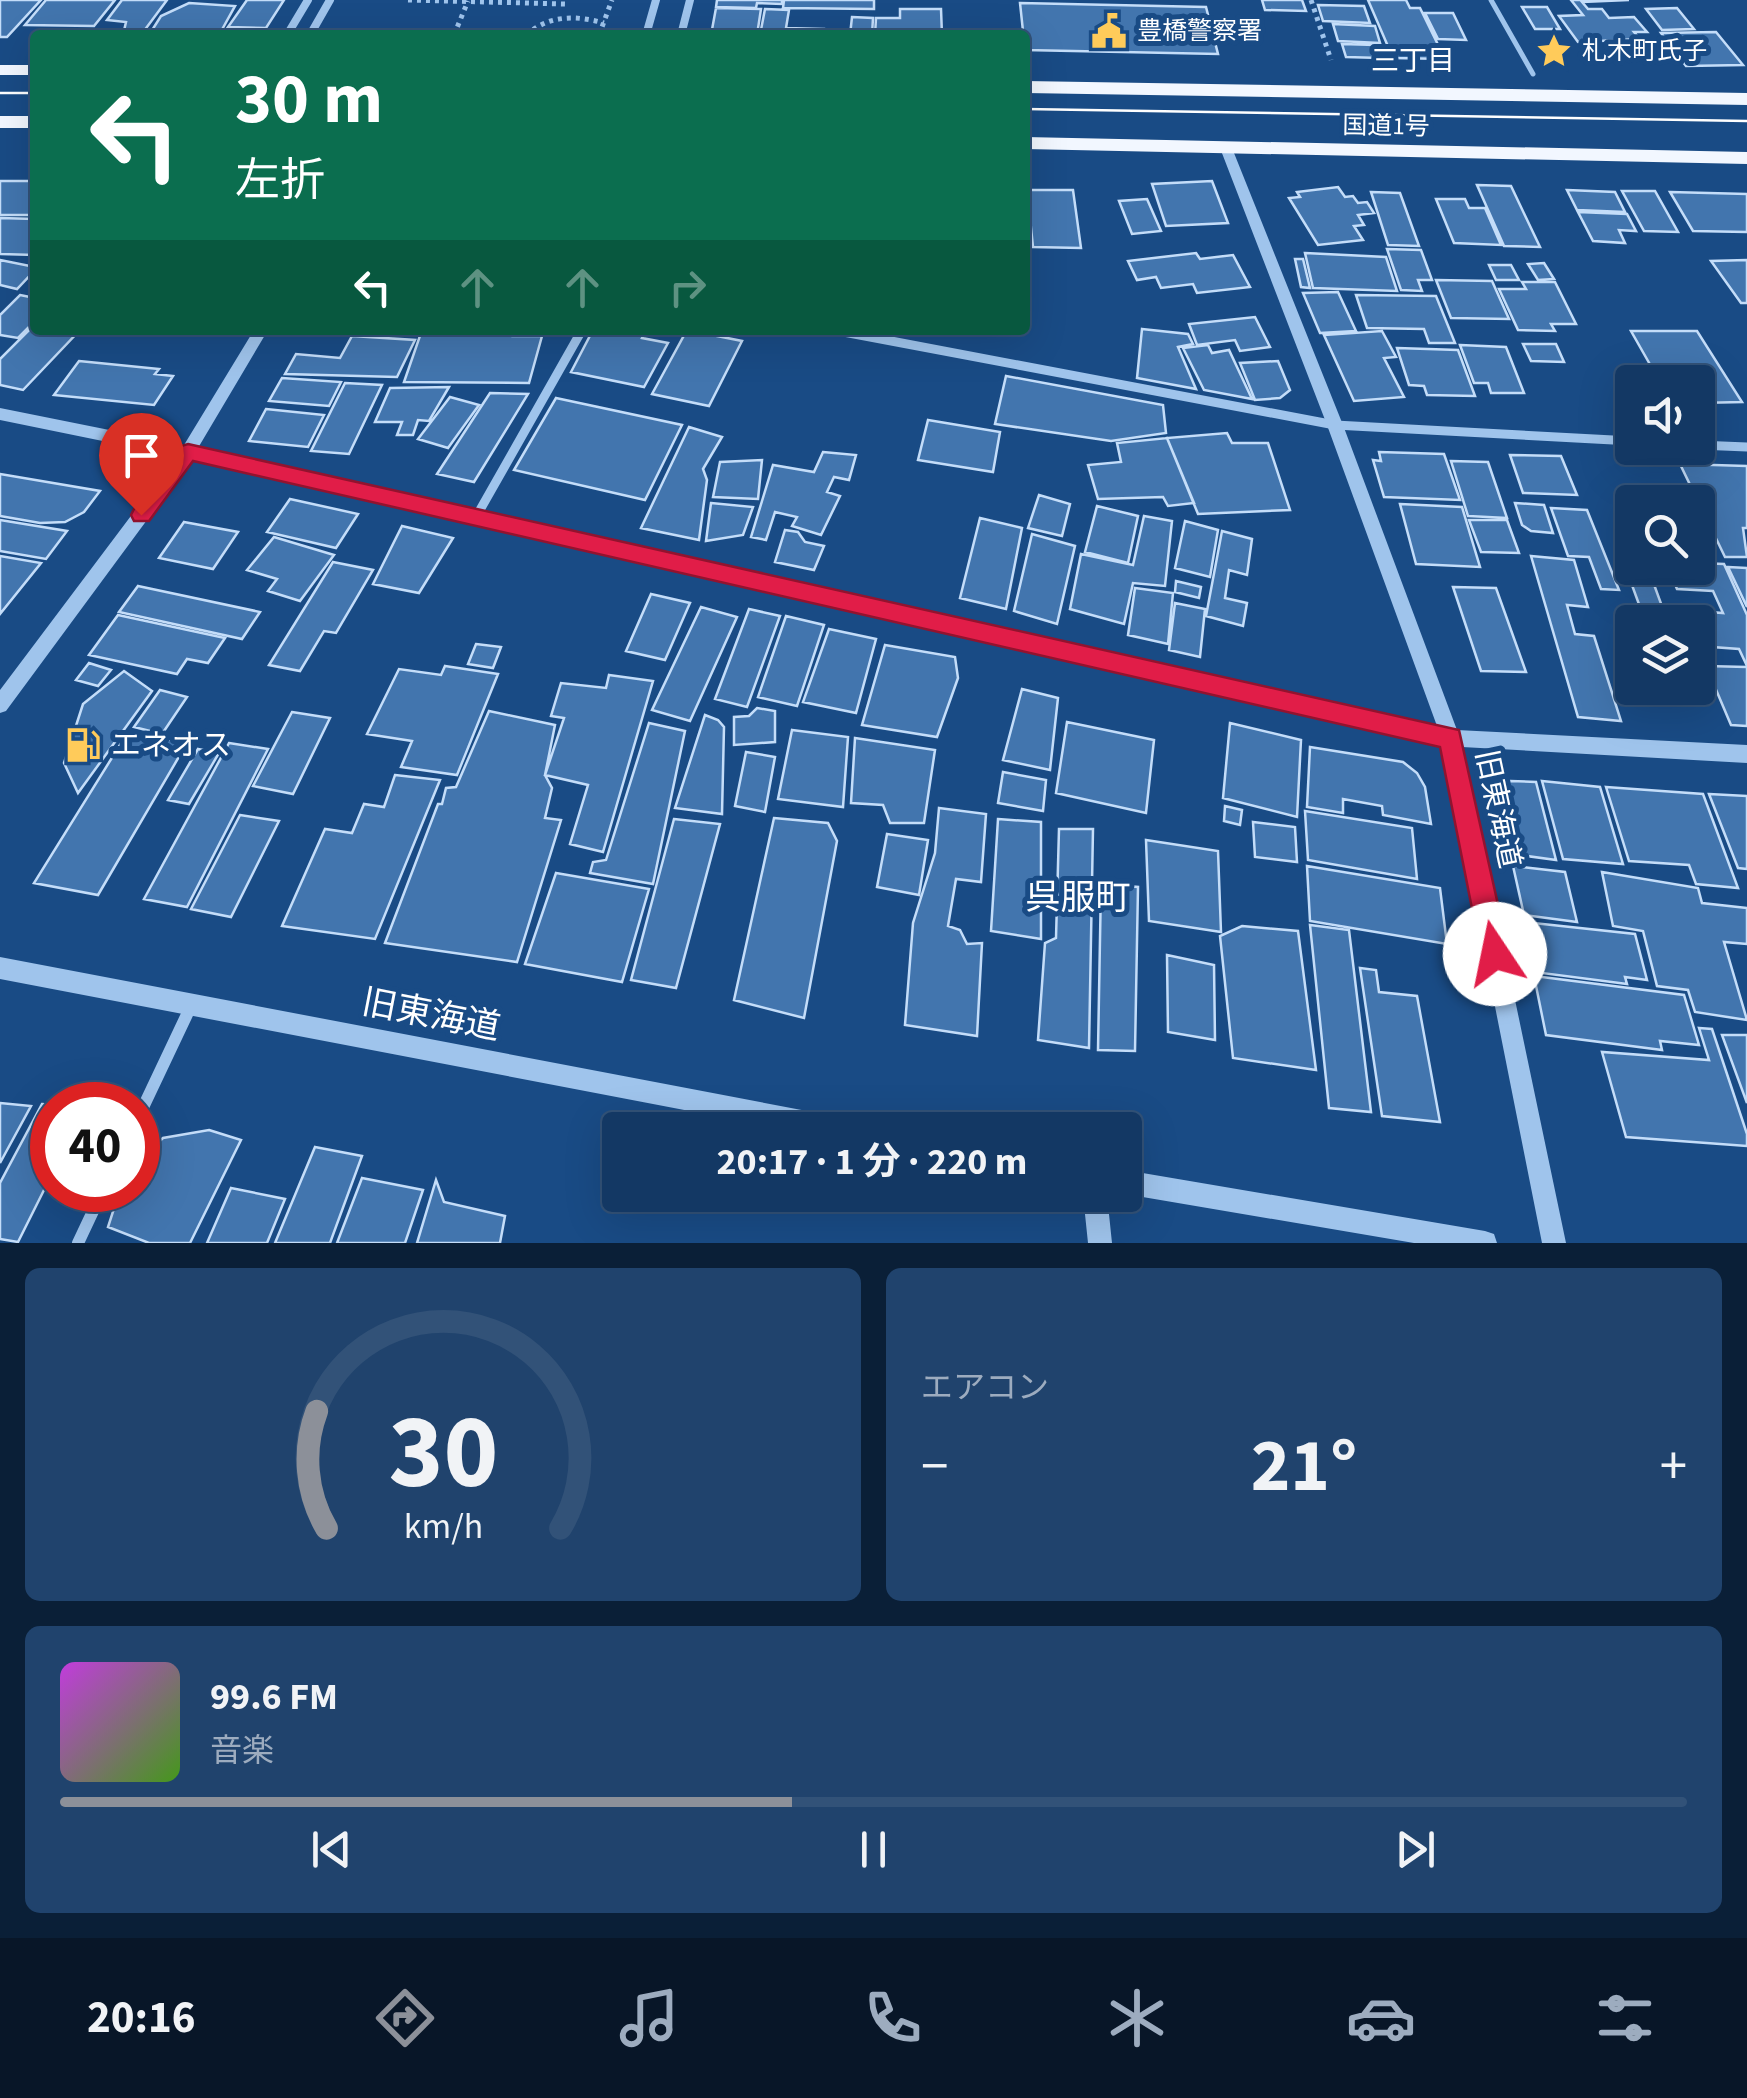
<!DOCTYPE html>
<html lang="ja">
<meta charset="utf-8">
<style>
body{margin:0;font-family:"Source Sans 3","Noto Sans JP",sans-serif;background:#20436d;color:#f1f3f6;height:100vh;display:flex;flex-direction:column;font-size:38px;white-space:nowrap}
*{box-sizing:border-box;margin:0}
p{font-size:32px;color:#9dacbf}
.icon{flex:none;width:55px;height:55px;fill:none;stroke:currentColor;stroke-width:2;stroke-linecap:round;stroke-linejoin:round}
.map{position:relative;height:1243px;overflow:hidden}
.sheet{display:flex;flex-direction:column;gap:25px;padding:25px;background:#0a1f37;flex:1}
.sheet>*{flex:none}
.guide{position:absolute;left:30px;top:30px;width:1000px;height:305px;border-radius:10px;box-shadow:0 10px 40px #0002,0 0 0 2px #325278;background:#0b6e4f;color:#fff;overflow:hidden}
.tools{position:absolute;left:1615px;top:365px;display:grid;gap:20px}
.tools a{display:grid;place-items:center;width:100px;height:100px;border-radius:10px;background:#133864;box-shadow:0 10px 40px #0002,0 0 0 2px #325278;font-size:50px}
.speed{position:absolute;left:30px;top:1082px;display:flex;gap:20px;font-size:50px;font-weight:700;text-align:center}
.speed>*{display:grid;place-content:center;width:130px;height:130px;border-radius:50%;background:#133864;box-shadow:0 10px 40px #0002,0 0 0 2px #325278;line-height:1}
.speed .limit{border:15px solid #d22;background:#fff;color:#111}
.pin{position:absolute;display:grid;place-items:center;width:85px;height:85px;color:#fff;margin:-102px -42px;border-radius:50% 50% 50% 0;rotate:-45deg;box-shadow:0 0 10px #0007}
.pin .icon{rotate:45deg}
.me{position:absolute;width:110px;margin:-55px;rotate:349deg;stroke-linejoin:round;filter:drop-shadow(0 0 8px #0008)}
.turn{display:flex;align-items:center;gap:35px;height:210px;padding:0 40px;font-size:45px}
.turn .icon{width:130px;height:130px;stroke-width:2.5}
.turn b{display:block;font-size:70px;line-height:85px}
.lanes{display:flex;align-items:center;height:95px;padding:0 40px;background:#0003;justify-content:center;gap:50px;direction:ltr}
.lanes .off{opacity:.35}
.big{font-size:75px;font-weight:700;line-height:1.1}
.sheet .card{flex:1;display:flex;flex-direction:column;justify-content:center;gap:15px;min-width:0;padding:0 35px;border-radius:15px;background:#20436d}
.sheet .dial{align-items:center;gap:0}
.dial svg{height:260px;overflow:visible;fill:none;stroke:#325278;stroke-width:7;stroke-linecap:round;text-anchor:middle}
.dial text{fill:#f1f3f6;stroke:none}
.song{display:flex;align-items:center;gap:30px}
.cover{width:120px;height:120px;border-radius:15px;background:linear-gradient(135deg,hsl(290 70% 55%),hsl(100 70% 35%))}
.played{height:10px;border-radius:5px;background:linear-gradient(90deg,#8c9099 45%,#325278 45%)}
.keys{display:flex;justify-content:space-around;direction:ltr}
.heat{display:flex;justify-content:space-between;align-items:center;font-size:55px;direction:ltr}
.sheet .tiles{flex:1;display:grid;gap:25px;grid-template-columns:1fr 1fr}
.card:last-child{grid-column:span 2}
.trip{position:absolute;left:602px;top:1112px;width:540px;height:100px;border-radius:10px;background:#133864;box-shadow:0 10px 40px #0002,0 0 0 2px #325278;font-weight:700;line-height:100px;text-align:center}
.tab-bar{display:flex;height:160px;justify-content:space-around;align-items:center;background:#081628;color:#9dacbf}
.tab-bar .icon{width:70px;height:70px}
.tab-bar .selected{color:#8c9099}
.tab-bar b{font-size:45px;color:#f1f3f6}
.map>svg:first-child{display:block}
.building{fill:#4275ae;stroke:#c4ddf9;stroke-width:2.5}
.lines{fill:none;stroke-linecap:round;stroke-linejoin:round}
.path{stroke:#9fc4ec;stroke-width:5;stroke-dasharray:4 5;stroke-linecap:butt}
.service{stroke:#9fc4ec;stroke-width:5}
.minor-far2{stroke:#9fc4ec;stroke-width:8}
.minor-far1{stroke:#9fc4ec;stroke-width:9}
.minor{stroke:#9fc4ec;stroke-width:12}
.tertiary{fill:#9fc4ec;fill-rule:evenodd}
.trunk{fill:#f2f7ff;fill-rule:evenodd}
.tram{stroke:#fff;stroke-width:2.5}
.route{fill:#e11d48;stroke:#92132f;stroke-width:2.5}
.labels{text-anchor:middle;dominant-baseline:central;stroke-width:10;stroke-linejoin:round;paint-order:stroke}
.far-poi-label{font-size:25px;fill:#fff;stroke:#194b85;text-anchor:start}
.far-street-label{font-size:25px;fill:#fff;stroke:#194b85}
.far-neighbourhood-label{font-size:28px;fill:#fff;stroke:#194b85}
.poi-label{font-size:30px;fill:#fff;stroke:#194b85;text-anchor:start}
.street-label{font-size:30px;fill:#fff;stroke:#194b85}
.quarter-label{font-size:35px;fill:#fff;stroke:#194b85}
.near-street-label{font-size:35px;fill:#fff;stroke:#194b85}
</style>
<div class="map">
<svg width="1747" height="1243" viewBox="0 0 1747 1243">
<rect width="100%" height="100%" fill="#194b85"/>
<path class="building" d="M0,0H41L7,37H0Z
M46,0H115L94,26L25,25Z
M122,0H167L141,35H123L126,22L107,20Z
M247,0H284L266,28L228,27Z
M717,0H782V4L757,3L756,8L716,7Z
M784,0H874V9L783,8Z
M1262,0H1302L1306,11L1265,10Z
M1368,0H1406L1410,8H1420L1445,59L1393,58Z
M1571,0H1629L1582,2L1588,9H1602L1609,18L1634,17L1647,32H1634L1640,39L1578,42L1559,16L1583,15Z
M189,3L235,6L219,35H149L161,16Z
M1020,3L1206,7L1218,54L1025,50Z
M1318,5L1364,6L1370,23L1323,21Z
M1522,7H1547L1560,29H1535Z
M716,8L761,9L757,35H711Z
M1677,8L1694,29L1662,30L1646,9Z
M765,9L789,10L786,28L824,29V35H760Z
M900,9H941L942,35H875L876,18H900Z
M1425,13H1453L1466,40L1438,39Z
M852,17L873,18L872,35H850Z
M1333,24L1375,26L1380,43L1338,41Z
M1716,32L1743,65L1686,66L1661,33Z
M1342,44L1376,45L1380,58L1346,57Z
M0,181H35L32,215H0Z
M1212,181L1228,223L1166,226L1152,184Z
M1477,185L1511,186L1540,247L1504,246Z
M1338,187L1345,197L1353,196L1358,203L1367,202L1374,213L1358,215L1364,225L1354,226L1363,240L1318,245L1289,198L1300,197L1297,192Z
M1027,190H1073L1081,248L1033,247Z
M1567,190L1615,192L1625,212L1577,210Z
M1622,191H1655L1678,232L1644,231Z
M1371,192L1400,193L1419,246L1388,245Z
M1670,192L1747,194V232L1693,231Z
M1147,199L1161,231L1132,234L1119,201Z
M1436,199H1465L1469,208H1485L1501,245L1454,243Z
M1578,212L1627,214L1636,231L1619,230L1625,243L1593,241Z
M0,218L35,219V255L0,254Z
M1387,249L1421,250L1432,280H1418L1422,291L1401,290Z
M1196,253L1200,259L1233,255L1250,287L1197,293L1193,284L1161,288L1156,277L1137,280L1128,261Z
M1305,253L1386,257L1397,291L1313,288Z
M1295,259H1303L1310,288L1301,287Z
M0,260L35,267V270L17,289L0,285Z
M1747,260V303H1741L1711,261Z
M1544,263L1554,279L1538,280L1528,264Z
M1489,265H1511L1519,280H1496Z
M1436,280L1492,281L1509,319L1451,318Z
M1522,282H1555L1576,324H1551L1555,331L1518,330L1499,289H1526Z
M1338,292L1356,331L1320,333L1303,293Z
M20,295L35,298V321L18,338L0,335V315Z
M1356,295L1436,296L1455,343H1429L1424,329L1367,328Z
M1255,317L1270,347L1240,351L1235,340L1197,345L1189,324Z
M35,324V330H80L23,390L0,385V359Z
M1142,329L1188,334L1193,344L1178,347L1196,389L1137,378Z
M422,330H515L513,336H542L529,383L404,382Z
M593,330H646L642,338L668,343L644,387L571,372Z
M687,330L742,341L709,406L652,394Z
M1382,331L1396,357L1384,358L1404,397L1354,401L1324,335Z
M1631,331H1697L1742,402L1698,403V382H1660Z
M352,336L415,340L397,377L285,374L296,354L340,358Z
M1523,344H1556L1564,362L1531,361Z
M1208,345L1212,353L1229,350L1252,399L1204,390L1183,348Z
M1460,345L1506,347L1524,393H1491L1488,383H1474Z
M1397,348L1458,350L1475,396L1427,395L1424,386L1409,385Z
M79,361L159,369L155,374L173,376L154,405L54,395Z
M1278,361L1290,390L1280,398L1255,400L1240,363Z
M1006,376L1163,405L1166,433L1111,441L995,424Z
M282,378L341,382L329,406L269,401Z
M345,383L382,385L349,454L311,451Z
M449,387L429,421L418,420L413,435H397L402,422H375L390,388Z
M490,393L528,394L474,482L437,474Z
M450,397L479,405L448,448L418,439Z
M556,398L682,425L645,500L514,470Z
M266,409L324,415L308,447L249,441Z
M928,420L1000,432L993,472L918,460Z
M689,427L722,437L703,469L707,480L699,540L641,528Z
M1227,433L1232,443H1268L1290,510L1198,514L1167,438Z
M1167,438L1194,503L1168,506L1163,497L1098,499L1088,465L1121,462L1117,443Z
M823,452L856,455L849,480L834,477L827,492L840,496L821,535L792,526L797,517L775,512L766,540L751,537L773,465L814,472Z
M1379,452L1444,454L1460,500L1384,497L1373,460L1381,461Z
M1510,455L1561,456L1577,495L1523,493Z
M762,460L758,499L713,497L720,462Z
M1451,461L1488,462L1507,518L1468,516Z
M1680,464L1747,466V528H1743L1747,557H1725Z
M0,474L100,491L84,512L65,522L40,523L0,516Z
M1039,495L1070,504L1062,536L1028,528Z
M290,499L358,514L336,548L267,532Z
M711,503L753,507L743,535L706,541Z
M1515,503L1544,505L1553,533L1531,531L1522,525Z
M1400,504L1462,507L1480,567L1416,564Z
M1097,506L1138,516L1128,563L1085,552Z
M1551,508L1587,510L1619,590L1601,589L1589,557L1568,556Z
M1144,516L1172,521L1165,586L1133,583L1124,624L1070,609L1081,554L1133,565Z
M980,518L1022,528L1006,609L960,598Z
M0,520L67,531L46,559L0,551Z
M1469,520H1507L1519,553L1481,552Z
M1185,521L1218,530L1210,577L1175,568Z
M184,522L238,532L213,569L159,558Z
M402,526L453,538L419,593L373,584Z
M785,530L798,532L805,542L824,546L814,570L775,562Z
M1222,531L1252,539L1247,575L1229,570L1225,598L1247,603L1243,626L1206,616Z
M1032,534L1075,546L1057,624L1014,611Z
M274,537L334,555L300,601L268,591L277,579L247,570Z
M0,556L41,563L0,614Z
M1531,556L1574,560L1588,607L1567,605L1575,634L1594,636L1621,721L1578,717Z
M333,562L373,570L336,633L324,631L300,671L269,665Z
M1698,563L1724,564L1747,615V666L1739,649L1699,646L1698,622H1689L1684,610L1723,613L1713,591L1677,589L1668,568H1698Z
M1728,567L1747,568V607Z
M1629,577L1652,579L1663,609L1640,607Z
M1176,581L1201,587L1199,598L1175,592Z
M138,586L260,612L242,639L119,612Z
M1453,587L1496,588L1526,672L1481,671Z
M1135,588L1173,593L1168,644L1128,635Z
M651,594L690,603L665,660L626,651Z
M1175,603L1205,609L1200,657L1169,650Z
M701,607L737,617L690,721L652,710Z
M749,609L780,616L747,707L715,699Z
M1643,612L1675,615L1678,622H1646Z
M118,615L225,638L208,663L187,659L177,674L89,655Z
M786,616L824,625L797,706L758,697Z
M829,629L876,639L856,713L803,702Z
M476,644L501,647L493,668L468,664Z
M885,645L955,657L958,678L937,737L862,725Z
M89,663L111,670L98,686L76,680Z
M445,666L498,674L457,775L401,767L412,741L367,734L399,669L441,675Z
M1706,666L1747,667V726L1731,725Z
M124,671L152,691L78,793L64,763L83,704Z
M609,675L653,681L603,852L570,844L588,785L545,775L564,718L551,716L561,683L606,688Z
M1022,689L1058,698L1050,770L1003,760Z
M160,690L187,697L162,734L134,727Z
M757,708L775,711V742L734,745V717L749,716Z
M489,711L555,725L545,775L552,788L545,818L561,820L517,962L385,943L438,804H442L446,788L456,787Z
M292,712L330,718L293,794L253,786Z
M705,715L718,720L724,727L722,814L675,808Z
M1067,722L1154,740L1146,813L1056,793Z
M649,723L685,731L653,884L590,873L593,862L606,860Z
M1230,723L1301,740L1297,817L1223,798Z
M792,730L848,737L843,807L778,799Z
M128,732L187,743L98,895L34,883Z
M855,738L935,750L924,823H890L883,805L851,803Z
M229,743L268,749L187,907L144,899Z
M1310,747L1403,762L1417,773L1425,787L1431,824L1383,815L1382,806L1343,799V813L1307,807Z
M198,749L219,753L189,804L168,800Z
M746,752L775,757L765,812L735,806Z
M1003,772L1046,780L1043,811L998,803Z
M395,775L440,780L375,939L282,926L325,829L352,833L364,804L384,807Z
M1510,781L1536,782L1556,860L1512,854L1499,796Z
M1542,781L1600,787L1623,864L1563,859Z
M1606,787L1703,794L1738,888L1696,884L1689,865L1629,861Z
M1709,794L1747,796V869L1738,868Z
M1225,806L1242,810L1240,825L1224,821Z
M939,808L986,814L981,882L956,879L948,926L960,930L967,944L982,943L977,1036L905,1025L913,923L935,853Z
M1305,811L1412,828L1417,879L1308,860Z
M240,815L279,821L231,917L191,909Z
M774,818L828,823L837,841L804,1018L734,1000Z
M674,819L720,824L676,988L631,980Z
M998,819L1041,822V939L991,931Z
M1253,822L1295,827L1297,862L1255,857Z
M1059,829H1093L1089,1048L1038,1040L1045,943L1056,938Z
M887,834L928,840L919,895L877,887Z
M1146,840L1218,851L1221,932L1149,921Z
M1307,866L1440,888L1447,944L1310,921Z
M1513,866L1565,872L1577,922L1524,915Z
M1602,872L1698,888L1702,903L1747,908V944L1724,942L1747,1020L1695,1012L1688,990L1657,986L1643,931L1613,926Z
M556,873L649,889L622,982L525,964Z
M1101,884L1138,887L1135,1051L1098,1050Z
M1524,922L1635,934L1647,980L1625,977L1627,984L1534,972Z
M1310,925L1349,930L1371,1112L1329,1108Z
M1242,926L1298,931L1316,1070L1233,1058L1220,936Z
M1167,955L1214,965L1215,1040L1168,1032Z
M1360,968L1376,970L1379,992L1417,996L1440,1122L1382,1116Z
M1534,976L1684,995L1699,1045L1660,1041L1662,1050L1546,1035Z
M1699,1028L1712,1029L1747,1134V1146L1626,1137L1602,1052L1709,1060Z
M1722,1035H1747V1103Z
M0,1103L31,1106L0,1163Z
M42,1104L52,1105V1174L18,1242L0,1239V1183Z
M209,1130L241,1140L190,1243H149L108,1227L120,1190H138V1161L163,1138Z
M315,1147L362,1156L330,1243H275Z
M362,1178L423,1190L405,1243H337Z
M436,1180L444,1202L505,1216L500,1243H417Z
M231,1188L285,1199L267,1243H207Z"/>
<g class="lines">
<path class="path" d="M408,0L565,4L567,0
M1311,0L1331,60
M454,35L468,1
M526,35C549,15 575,15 604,23
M599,35L612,0"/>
<path class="service" d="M1491,0L1533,74"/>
<path class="minor-far2" d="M287,35L308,0
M310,35L330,0
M646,35L656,0
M681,35L690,0"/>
<path class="minor-far1" d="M833,330L1335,425L1632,441
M1698,445L1747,447
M476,517L582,330"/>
<path class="minor" d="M138,1118L191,1006
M78,1243L103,1190"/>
<path class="tertiary" d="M1226,144L1232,148L1343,425L1457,730L1747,745V763L1462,747L1566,1243H1542L1443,745L192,459L6,711L0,713V690L176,456L0,420V408L184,445L254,330H268L198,448L1437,726L1327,425L1220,148Z
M0,957L849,1119L857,1122L860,1130H789L0,979Z
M1125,1170L1485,1231L1494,1234L1497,1243H1414L1125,1194Z
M1083,1195H1107L1112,1243H1088Z"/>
<path class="trunk" d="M0,65H35V75H0Z
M1025,81L1747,93V105L1025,93Z
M0,116H35V128H0Z
M1025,137L1747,152V164L1025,149Z"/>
<path class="tram" d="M0,93H35
M1025,109L1747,121"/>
</g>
<path class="route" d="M188,444L1459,730L1509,954L1505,964L1495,968L1485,964L1481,954L1440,747L193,461L149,521H134L131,515L134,509L181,446Z"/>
<defs>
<symbol id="civic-bare" viewBox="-9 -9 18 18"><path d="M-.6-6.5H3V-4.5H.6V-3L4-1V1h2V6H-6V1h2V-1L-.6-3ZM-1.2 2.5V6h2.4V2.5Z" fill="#ffcb5a" stroke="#194b85" stroke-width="2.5" paint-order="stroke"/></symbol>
<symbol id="sight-bare" viewBox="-9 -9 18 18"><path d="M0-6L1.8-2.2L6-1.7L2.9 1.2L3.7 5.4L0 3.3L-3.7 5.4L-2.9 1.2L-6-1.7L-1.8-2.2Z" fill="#ffcb5a" stroke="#194b85" stroke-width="2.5" paint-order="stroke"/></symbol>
<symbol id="fuel-bare" viewBox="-9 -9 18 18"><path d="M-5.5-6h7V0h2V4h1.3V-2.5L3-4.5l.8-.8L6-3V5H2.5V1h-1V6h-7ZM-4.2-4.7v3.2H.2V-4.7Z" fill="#ffcb5a" stroke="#194b85" stroke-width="2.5" paint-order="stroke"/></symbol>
</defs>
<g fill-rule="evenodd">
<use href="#civic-bare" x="1084" y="6" width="50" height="50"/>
<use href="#sight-bare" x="1529" y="26" width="50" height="50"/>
<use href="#fuel-bare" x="58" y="720" width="50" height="50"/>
</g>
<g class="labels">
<g class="far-poi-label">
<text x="1137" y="31">豊橋警察署</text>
<text x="1582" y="51">札木町氏子</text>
</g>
<g class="far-street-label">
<text transform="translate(1386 126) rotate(1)">国道1号</text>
</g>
<g class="far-neighbourhood-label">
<text x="1413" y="61">三丁目</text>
</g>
<g class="poi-label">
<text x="111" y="745">エネオス</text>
</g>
<g class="street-label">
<text transform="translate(1498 809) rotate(78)">旧東海道</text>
</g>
<g class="quarter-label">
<text x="1078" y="898">呉服町</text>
</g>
<g class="near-street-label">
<text transform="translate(431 1015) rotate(11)">旧東海道</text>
</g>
</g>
</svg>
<div class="tools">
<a><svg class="icon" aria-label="sound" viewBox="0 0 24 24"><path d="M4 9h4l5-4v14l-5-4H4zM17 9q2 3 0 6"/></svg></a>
<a><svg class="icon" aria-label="search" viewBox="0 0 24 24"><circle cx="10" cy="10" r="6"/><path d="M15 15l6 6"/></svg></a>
<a><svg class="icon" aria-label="layers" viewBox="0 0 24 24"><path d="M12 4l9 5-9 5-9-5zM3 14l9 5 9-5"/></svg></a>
</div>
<div class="speed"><div class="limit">40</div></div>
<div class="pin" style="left:141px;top:515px;background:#d93025"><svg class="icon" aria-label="arrive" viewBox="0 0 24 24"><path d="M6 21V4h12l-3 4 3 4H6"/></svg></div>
<svg class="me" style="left:1495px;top:954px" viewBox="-20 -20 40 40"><circle r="19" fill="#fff"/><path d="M0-13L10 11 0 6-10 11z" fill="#e11d48"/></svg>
<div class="trip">20:17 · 1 分 · 220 m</div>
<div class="guide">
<div class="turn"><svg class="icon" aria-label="left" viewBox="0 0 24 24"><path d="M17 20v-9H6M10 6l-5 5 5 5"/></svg><div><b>30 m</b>左折</div></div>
<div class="lanes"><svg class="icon" aria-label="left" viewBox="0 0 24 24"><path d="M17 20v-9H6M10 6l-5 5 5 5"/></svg><svg class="icon off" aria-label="ahead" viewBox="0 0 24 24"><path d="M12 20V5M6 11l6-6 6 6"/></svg><svg class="icon off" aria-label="ahead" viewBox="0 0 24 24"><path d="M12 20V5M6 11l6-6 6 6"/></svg><svg class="icon off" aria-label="right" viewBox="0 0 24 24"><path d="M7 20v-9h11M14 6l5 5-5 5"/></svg></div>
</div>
</div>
<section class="sheet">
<div class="tiles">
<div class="card dial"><svg viewBox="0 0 100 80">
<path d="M14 69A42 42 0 1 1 86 69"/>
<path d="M14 69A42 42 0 0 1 11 33" stroke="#8c9099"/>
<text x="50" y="56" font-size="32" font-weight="700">30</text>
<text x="50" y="72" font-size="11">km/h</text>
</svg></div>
<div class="card"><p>エアコン</p>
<div class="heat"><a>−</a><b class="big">21°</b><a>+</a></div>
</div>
<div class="card">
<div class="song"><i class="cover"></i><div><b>99.6 FM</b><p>音楽</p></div></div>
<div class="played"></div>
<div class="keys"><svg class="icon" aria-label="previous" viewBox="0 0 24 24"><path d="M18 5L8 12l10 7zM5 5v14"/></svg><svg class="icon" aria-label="pause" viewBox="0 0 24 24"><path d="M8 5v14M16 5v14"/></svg><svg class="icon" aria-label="next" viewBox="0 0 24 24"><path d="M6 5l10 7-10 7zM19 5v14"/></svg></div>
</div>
</div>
</section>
<nav class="tab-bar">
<b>20:16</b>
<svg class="icon selected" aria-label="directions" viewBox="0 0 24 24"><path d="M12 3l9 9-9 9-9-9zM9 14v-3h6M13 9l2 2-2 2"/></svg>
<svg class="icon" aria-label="music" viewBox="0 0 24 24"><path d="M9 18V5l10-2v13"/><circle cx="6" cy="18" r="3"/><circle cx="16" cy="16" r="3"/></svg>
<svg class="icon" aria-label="phone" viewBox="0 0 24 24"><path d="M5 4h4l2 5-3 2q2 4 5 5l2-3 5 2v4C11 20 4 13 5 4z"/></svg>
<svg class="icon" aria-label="climate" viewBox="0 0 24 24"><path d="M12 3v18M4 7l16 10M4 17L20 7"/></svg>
<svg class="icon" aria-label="car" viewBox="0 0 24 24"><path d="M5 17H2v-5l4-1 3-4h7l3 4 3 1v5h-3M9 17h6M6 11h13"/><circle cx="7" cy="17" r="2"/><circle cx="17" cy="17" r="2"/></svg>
<svg class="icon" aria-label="filters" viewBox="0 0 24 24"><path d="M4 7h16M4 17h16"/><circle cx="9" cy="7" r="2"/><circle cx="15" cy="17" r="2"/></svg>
</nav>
